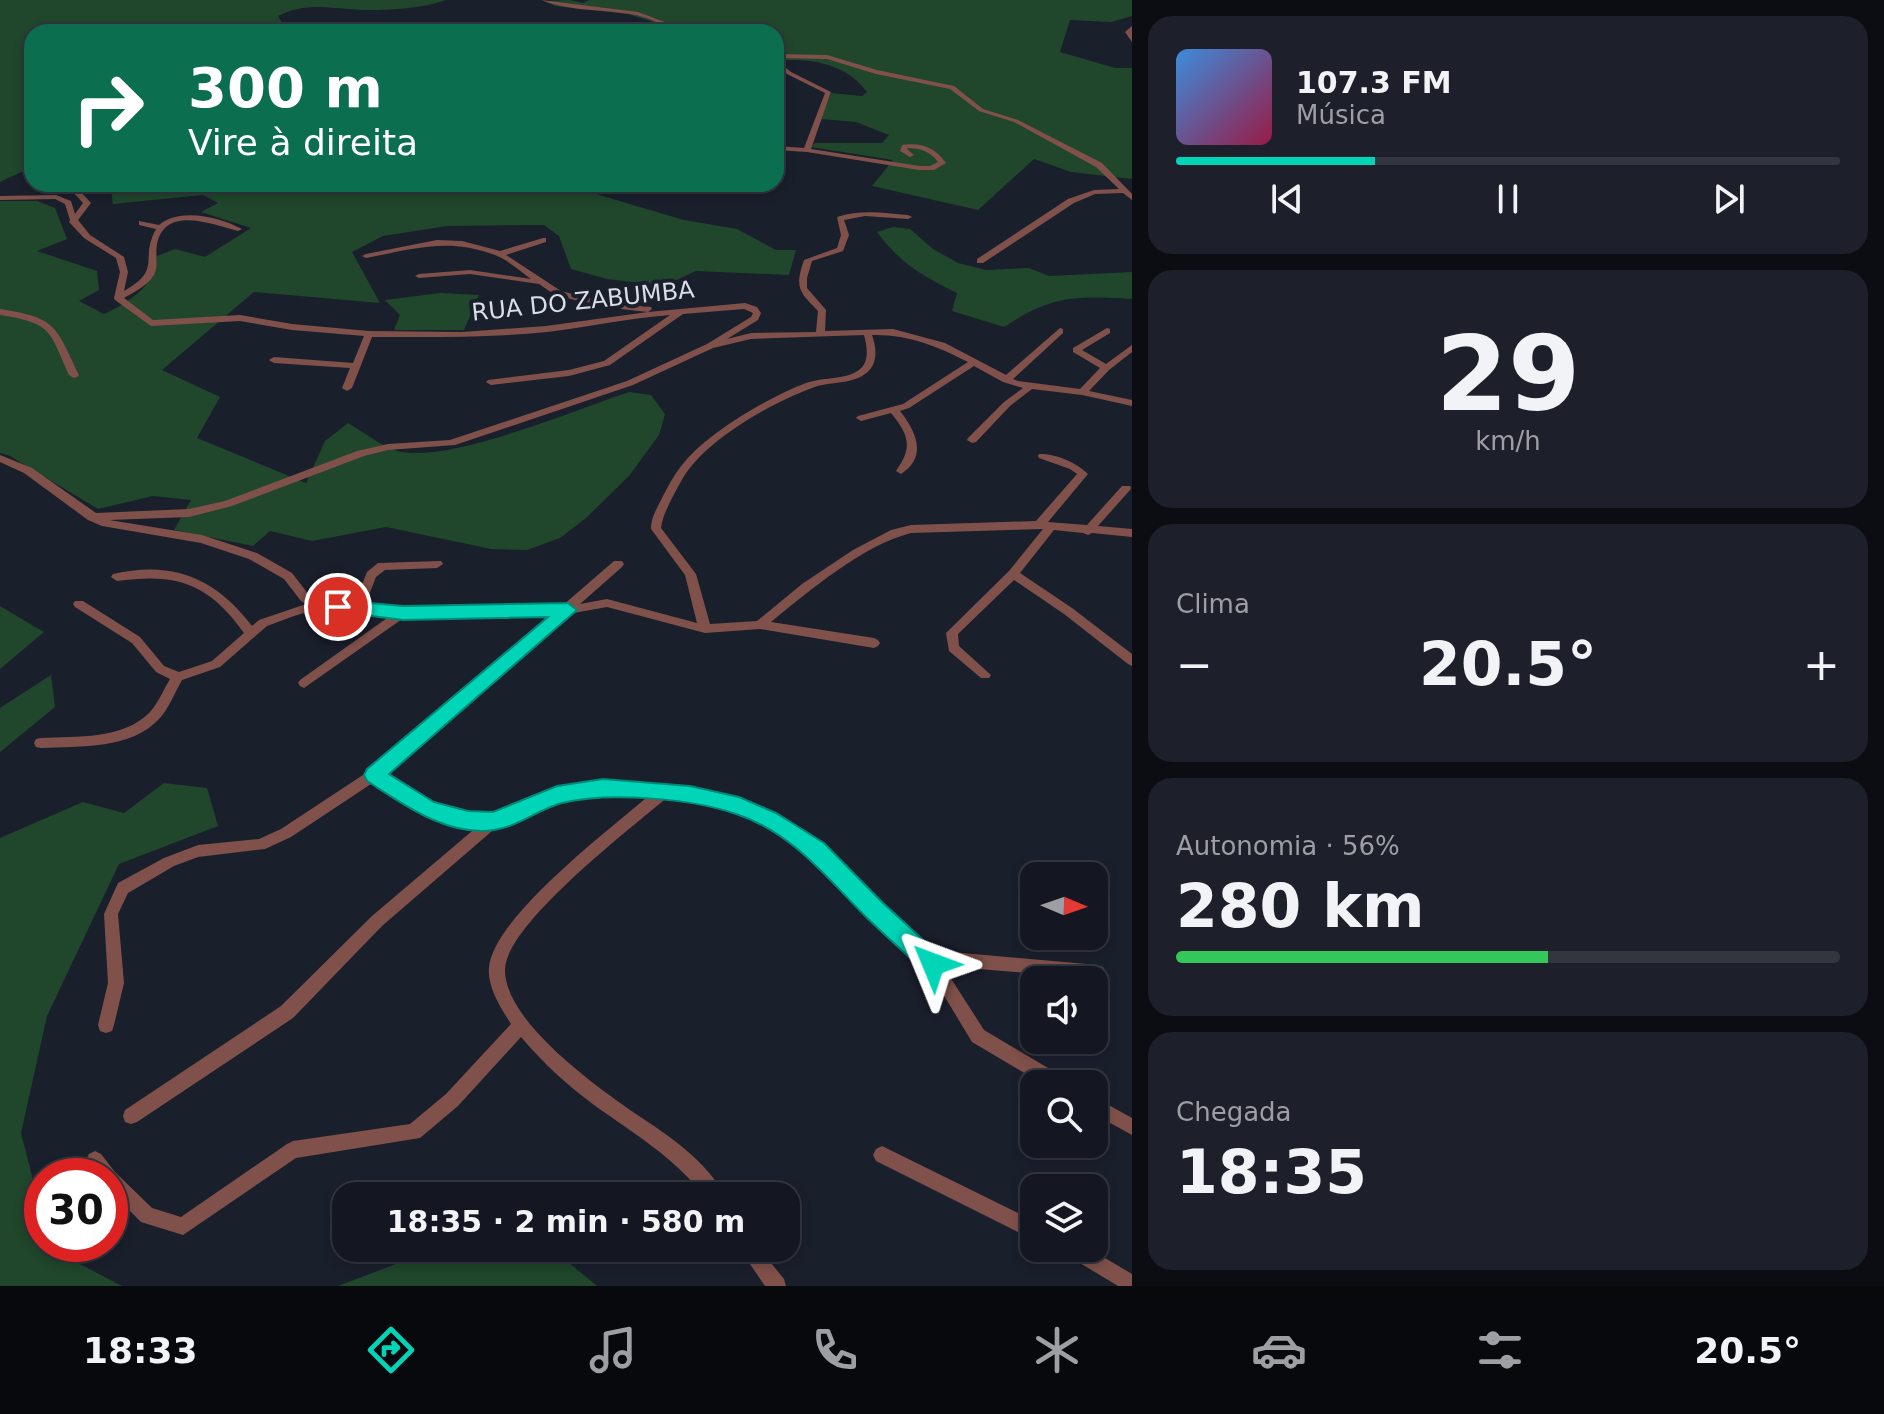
<!DOCTYPE html>
<html lang="pt">
<meta charset="utf-8">
<style>
body{margin:0;font-family:"DejaVu Sans",sans-serif;background:#1d202a;color:#f1f3f6;height:100vh;display:flex;flex-direction:column;font-size:30px;white-space:nowrap}
*{box-sizing:border-box;margin:0}
p{font-size:26px;color:#9d9fa5}
.icon{flex:none;width:44px;height:44px;fill:none;stroke:currentColor;stroke-width:2;stroke-linecap:round;stroke-linejoin:round}
.map{position:relative;flex:1;overflow:hidden}
.panel{display:flex;flex-direction:column;gap:16px;padding:16px;background:#0b0d12;width:752px}
.panel>*{flex:none}
.top-card{position:absolute;left:24px;top:24px;width:760px;height:168px;border-radius:24px;box-shadow:0 4px 12px #0003,0 0 0 2px #33363f;background:#0b6e4f;color:#fff;overflow:hidden}
.needle{width:52px;rotate:92deg}
.fabs{position:absolute;left:1020px;top:862px;display:grid;gap:16px}
.fabs a{display:grid;place-items:center;width:88px;height:88px;border-radius:16px;background:#141721;box-shadow:0 4px 12px #0003,0 0 0 2px #33363f;font-size:40px}
.speed{position:absolute;left:24px;top:1158px;display:flex;gap:16px;font-size:40px;font-weight:700;text-align:center}
.speed>*{display:grid;place-content:center;width:104px;height:104px;border-radius:50%;background:#141721;box-shadow:0 4px 12px #0003,0 0 0 2px #33363f;line-height:1}
.speed .limit{border:12px solid #d22;background:#fff;color:#111}
.pin{position:absolute;display:grid;place-items:center;width:68px;height:68px;color:#fff;margin:-34px;border:4px solid #fff;border-radius:50%;box-shadow:0 2px 8px #0007}
.me{position:absolute;width:88px;margin:-44px;rotate:314deg;stroke-linejoin:round;filter:drop-shadow(0 0 6px #0008)}
.turn{display:flex;align-items:center;gap:28px;height:168px;padding:0 32px;font-size:36px}
.turn .icon{width:104px;height:104px;stroke-width:2.5}
.turn b{display:block;font-size:56px;line-height:68px}
.big{font-size:60px;font-weight:700;line-height:1.1}
.panel .card{flex:1;display:flex;flex-direction:column;justify-content:center;gap:12px;min-width:0;padding:0 28px;border-radius:24px;background:#1d202a}
.panel .dial{align-items:center;gap:0}
.dial b{font-size:104px;line-height:1}
.song{display:flex;align-items:center;gap:24px}
.cover{width:96px;height:96px;border-radius:12px;background:linear-gradient(135deg,hsl(210 70% 55%),hsl(340 70% 35%))}
.played{height:8px;border-radius:4px;background:linear-gradient(90deg,#00d5b7 30%,#33363f 30%)}
.keys{display:flex;justify-content:space-around;direction:ltr}
.heat{display:flex;justify-content:space-between;align-items:center;font-size:44px;direction:ltr}
.charge{height:12px;border-radius:6px;background:linear-gradient(90deg,#34c759 56%,#33363f 0)}
.trip{position:absolute;left:332px;top:1182px;width:468px;height:80px;border-radius:24px;background:#141721;box-shadow:0 4px 12px #0003,0 0 0 2px #33363f;font-weight:700;line-height:80px;text-align:center}
.menu{display:flex;height:128px;justify-content:space-around;align-items:center;background:#08090d;color:#9d9fa5}
.menu .icon{width:56px;height:56px}
.menu .active{color:#00d5b7}
.menu b{font-size:36px;color:#f1f3f6}
main{display:flex;flex:1;min-height:0}
.map>svg:first-child{display:block}
.green{fill:#20462b}
.lines{fill:none;stroke-linecap:round;stroke-linejoin:round}
.street{fill:#80514a;fill-rule:evenodd}
.route{fill:#00d5b7;stroke:#008a77;stroke-width:2}
.labels{text-anchor:middle;dominant-baseline:central;stroke-width:8;stroke-linejoin:round;paint-order:stroke}
.far-street-label{font-size:24px;fill:#dadde7;stroke:#1a1f2c}
</style>
<main>
<div class="map">
<svg width="1132" height="1286" viewBox="0 0 1132 1286">
<rect width="100%" height="100%" fill="#1a1f2c"/>
<path class="green" d="M0,0H446C423,8 395,10 370,10C336,10 308,0 278,16L287,32H32V167L0,182Z
M570,0L583,3L589,0H1132V16L1111,22L1070,20L1060,52L1115,68H1132V179L1071,172L1034,159L978,210L872,186L893,160L811,147L815,143H882L889,135L856,122L821,119L831,93L862,96L867,92C846,63 809,57 776,61V32H684L628,14L555,6L544,1Z
M579,22L593,26L599,32H489L516,23Z
M122,184H562L684,220L737,229L776,250H796L789,275L696,271L664,286L607,279L571,269L559,236L544,225L447,226L383,236L352,252L380,303L254,292L162,370L220,397L197,438L306,483L325,441L348,423C363,432 385,449 402,452C454,461 575,410 629,392L651,395L665,414L659,435L629,476L586,518L560,538L527,550L491,549L386,527L312,541L270,531L253,546L174,530L191,500L153,496L98,509L10,456L0,453V201H37L55,208L67,239L37,251L97,271L99,290L79,301L104,314C127,304 158,284 157,256L175,249L205,257L251,228L201,212L218,203L203,195L113,204L111,190Z
M893,227L910,229L933,249L958,263L986,270L1029,268L1049,276L1132,272V299C1076,296 1052,295 1004,327L952,311L957,293C921,275 901,264 877,232Z
M440,293L479,295L464,330H394L400,315L385,300Z
M0,606L44,632L0,669Z
M51,675L55,707L0,752V708Z
M164,783L207,788L218,826L119,864L47,1016L21,1133L42,1215V1244H50L51,1249L122,1286H0V838L83,802L124,813Z
M438,1248H551L597,1286H338Z"/>
<g class="lines">
<path class="street" d="M541,0L638,12L691,32C672,32 655,19 636,15C605,9 571,12 541,0Z
M1132,26V42L1125,32Z
M544,30L561,32H541Z
M776,54L827,55L877,70L954,86L983,109L1018,120L1102,163L1132,194V200L1123,193L1095,194L1074,203L983,263H977V259L1068,199L1094,190L1119,189L1096,167L1014,122L979,111L950,89L876,74L827,59L776,58Z
M776,60L791,72L831,92L811,149L919,166H930L938,162C930,151 920,148 907,148L908,150L914,155L910,157L900,151L902,145C920,142 935,147 946,163L934,170H919L807,152L776,150V146L804,148L825,93L787,74L776,65Z
M80,184H89L80,191L91,203L78,220L90,235L124,257L128,272L124,291C163,269 139,260 156,229L139,225V221L159,225C180,207 220,217 242,229L238,231C212,224 165,205 157,244C155,254 159,265 154,275C147,286 134,292 124,298L153,320L240,315L292,324L369,331L462,332L546,326L648,312L602,307L555,295L539,284L470,274L419,278L415,276L419,274L470,270L531,279C520,271 508,260 495,255C448,237 413,249 366,258L362,256L366,254L437,240L462,241L500,251L543,238H546V242L506,255L561,291L605,302L651,307L652,309L648,312L745,303L757,307L761,313L758,320L727,339L751,333L816,332L818,311C798,291 795,287 804,260L837,248L841,235L837,217C861,209 884,213 908,215L912,217L908,219L865,216L844,220L849,235L843,251L812,261L807,278V288L826,310L825,331L893,329L945,343L1006,375L1060,328L1063,329V333L1013,379L1018,381L1080,389L1100,368L1073,352V348L1107,328L1110,329V333L1082,350L1106,364L1132,345V352L1109,370L1089,391L1132,400V406L1082,395L1032,389L1010,406L976,442L972,443L967,440L968,438L1004,402L1023,388L1003,382L974,366L909,408L900,411C916,431 928,457 901,474L896,471C913,447 909,435 891,413L861,421L856,418L858,416L903,404L968,362C937,346 907,334 872,335C877,349 878,365 865,374C850,385 829,381 812,388C774,402 721,432 694,463C684,474 678,487 671,500C667,509 662,518 661,528L696,574L710,624L757,621L802,584L853,550L891,530L911,525L1036,521L1077,474L1070,469L1039,458L1038,456L1039,454C1055,453 1077,463 1088,474L1048,522L1087,525L1122,486H1130L1131,488L1130,490L1098,526L1132,529V537L1092,533L1088,535L1083,533L1054,530L1020,573L1072,608L1132,654V666L1128,664L1064,614L1014,580L958,634L959,646L991,675L989,678H981L949,651L946,633L1009,571L1043,529L911,533C863,545 809,591 771,622L874,638L878,640L880,643L878,646L874,648L760,629L705,633L607,607L568,614L384,774C416,795 451,819 492,815C510,813 536,796 555,790C589,780 624,784 659,788L663,786L668,789L716,793L744,801L774,815L821,845L880,906L929,950L1098,965L1103,967L1106,972L1103,977L1098,979L943,966L984,1030L1065,1078L1067,1084H1043L972,1042L928,969L870,916L811,853L764,823L736,810L716,805L664,800C629,830 505,925 505,970C505,1022 597,1087 636,1114C665,1133 710,1163 724,1196H704C674,1157 633,1133 594,1105C567,1085 542,1062 521,1037L458,1106L420,1138L296,1158L183,1235L141,1222L110,1191V1176H97L86,1160L89,1154L95,1151L101,1154L115,1172L152,1208L181,1217L287,1144L293,1141L410,1124L446,1094L511,1024C501,1008 487,987 489,967C495,916 607,832 646,798L603,794L558,801L499,825L382,926L293,1018L137,1122L131,1124L125,1122L123,1116L125,1110L281,1006L372,916L478,826C437,825 407,803 374,782L291,837L265,849L198,857L174,866L128,893L118,914L124,983L114,1025L112,1031L106,1033L100,1031L98,1025L108,983L104,914L118,883L164,858L198,845L259,839L281,829L369,771L552,615L405,617L304,688L300,686L298,683L300,680L390,616L318,609L294,616L267,626L220,667L182,680C175,692 169,708 160,718C131,750 80,746 41,748L36,747L34,743L36,739L41,738C77,736 123,740 150,712C158,703 164,689 170,679L156,672L132,643L75,607L73,604L75,601H83L140,637L164,666L179,672L212,661L244,633C208,583 177,573 117,581L111,577L113,574C172,560 216,578 252,626L259,620L306,604L301,601L284,579L249,559L201,543L102,526L88,520L24,473L0,462V455L32,468L96,513L189,509L225,501L357,451L388,444L450,440L627,381L707,344L751,317L753,313L744,309L683,314L610,365L569,376L491,385L486,382L488,380L569,370L604,361L670,315C629,318 588,327 547,332C489,338 431,337 372,337L352,388L347,391L342,388L350,368L274,363L269,360L274,357L353,363L364,336L292,330L240,321L151,326L115,300L114,298L120,272L116,258L84,238L69,222L70,220L65,204L55,199L0,200V196L56,195L71,201L75,214L83,203L72,191ZM864,335C867,346 870,362 859,370C845,380 823,377 806,383C769,397 713,430 687,459C676,471 668,486 661,500C656,510 651,518 651,529L685,575L697,623L607,599L580,604L622,567L624,564L622,561H614L562,606L403,609L365,605L376,577L385,570L437,568L443,564L441,561L378,563L367,572L354,604L320,601L309,595L292,573L257,553L202,535L109,520L189,517L232,506L364,456L388,450L455,445L633,385L713,348L751,339Z
M0,309C57,318 55,325 79,375L77,377L74,378L69,375C49,330 52,323 0,315Z
M1094,1097L1132,1118V1135L1094,1114Z
M882,1146L1034,1221V1240L876,1161L873,1155L876,1149Z
M739,1248H759L784,1279L786,1286H765Z
M1062,1248H1088L1132,1274V1286H1118L1065,1254Z"/>
</g>
<path class="route" d="M338,600L403,606L568,603L577,610L389,774L434,802L468,811L493,812L557,786L603,779L690,786L739,797L776,813L824,843L883,903L941,956L945,964L941,972L933,975L925,972C906,954 886,936 867,918C827,878 792,832 736,814C690,798 608,792 562,803C539,809 517,827 494,830C447,837 403,804 367,781L364,775L367,769L548,617L403,620L332,611L329,607L332,602Z"/>
<g class="labels">
<g class="far-street-label">
<text transform="translate(583 301) rotate(-6)">RUA DO ZABUMBA</text>
</g>
</g>
</svg>
<div class="fabs">
<a><svg class="needle" viewBox="-14 -14 28 28"><path d="M0-13l5 13h-10z" fill="#e53935"/><path d="M0 13l5-13h-10z" fill="#9d9fa5"/></svg></a>
<a><svg class="icon" aria-label="sound" viewBox="0 0 24 24"><path d="M4 9h4l5-4v14l-5-4H4zM17 9q2 3 0 6"/></svg></a>
<a><svg class="icon" aria-label="search" viewBox="0 0 24 24"><circle cx="10" cy="10" r="6"/><path d="M15 15l6 6"/></svg></a>
<a><svg class="icon" aria-label="layers" viewBox="0 0 24 24"><path d="M12 4l9 5-9 5-9-5zM3 14l9 5 9-5"/></svg></a>
</div>
<div class="speed"><div class="limit">30</div></div>
<div class="pin" style="left:338px;top:607px;background:#d93025"><svg class="icon" aria-label="arrive" viewBox="0 0 24 24"><path d="M6 21V4h12l-3 4 3 4H6"/></svg></div>
<svg class="me" style="left:933px;top:964px" viewBox="-20 -20 40 40"><path d="M0-17L14 15 0 8-14 15z" fill="#00d5b7" stroke="#fff" stroke-width="4"/></svg>
<div class="trip">18:35 · 2 min · 580 m</div>
<div class="top-card">
<div class="turn"><svg class="icon" aria-label="right" viewBox="0 0 24 24"><path d="M7 20v-9h11M14 6l5 5-5 5"/></svg><div><b>300 m</b>Vire à direita</div></div>
</div>
</div>
<section class="panel">
<div class="card">
<div class="song"><i class="cover"></i><div><b>107.3 FM</b><p>Música</p></div></div>
<div class="played"></div>
<div class="keys"><svg class="icon" aria-label="previous" viewBox="0 0 24 24"><path d="M18 5L8 12l10 7zM5 5v14"/></svg><svg class="icon" aria-label="pause" viewBox="0 0 24 24"><path d="M8 5v14M16 5v14"/></svg><svg class="icon" aria-label="next" viewBox="0 0 24 24"><path d="M6 5l10 7-10 7zM19 5v14"/></svg></div>
</div>
<div class="card dial"><b>29</b><p>km/h</p></div>
<div class="card"><p>Clima</p>
<div class="heat"><a>−</a><b class="big">20.5°</b><a>+</a></div>
</div>
<div class="card"><p>Autonomia · 56%</p><b class="big">280 km</b><div class="charge"></div></div>
<div class="card"><p>Chegada</p><b class="big">18:35</b></div>
</section>
</main>
<nav class="menu">
<b>18:33</b>
<svg class="icon active" aria-label="directions" viewBox="0 0 24 24"><path d="M12 3l9 9-9 9-9-9zM9 14v-3h6M13 9l2 2-2 2"/></svg>
<svg class="icon" aria-label="music" viewBox="0 0 24 24"><path d="M9 18V5l10-2v13"/><circle cx="6" cy="18" r="3"/><circle cx="16" cy="16" r="3"/></svg>
<svg class="icon" aria-label="phone" viewBox="0 0 24 24"><path d="M5 4h4l2 5-3 2q2 4 5 5l2-3 5 2v4C11 20 4 13 5 4z"/></svg>
<svg class="icon" aria-label="climate" viewBox="0 0 24 24"><path d="M12 3v18M4 7l16 10M4 17L20 7"/></svg>
<svg class="icon" aria-label="car" viewBox="0 0 24 24"><path d="M5 17H2v-5l4-1 3-4h7l3 4 3 1v5h-3M9 17h6M6 11h13"/><circle cx="7" cy="17" r="2"/><circle cx="17" cy="17" r="2"/></svg>
<svg class="icon" aria-label="filters" viewBox="0 0 24 24"><path d="M4 7h16M4 17h16"/><circle cx="9" cy="7" r="2"/><circle cx="15" cy="17" r="2"/></svg>
<b>20.5°</b>
</nav>
